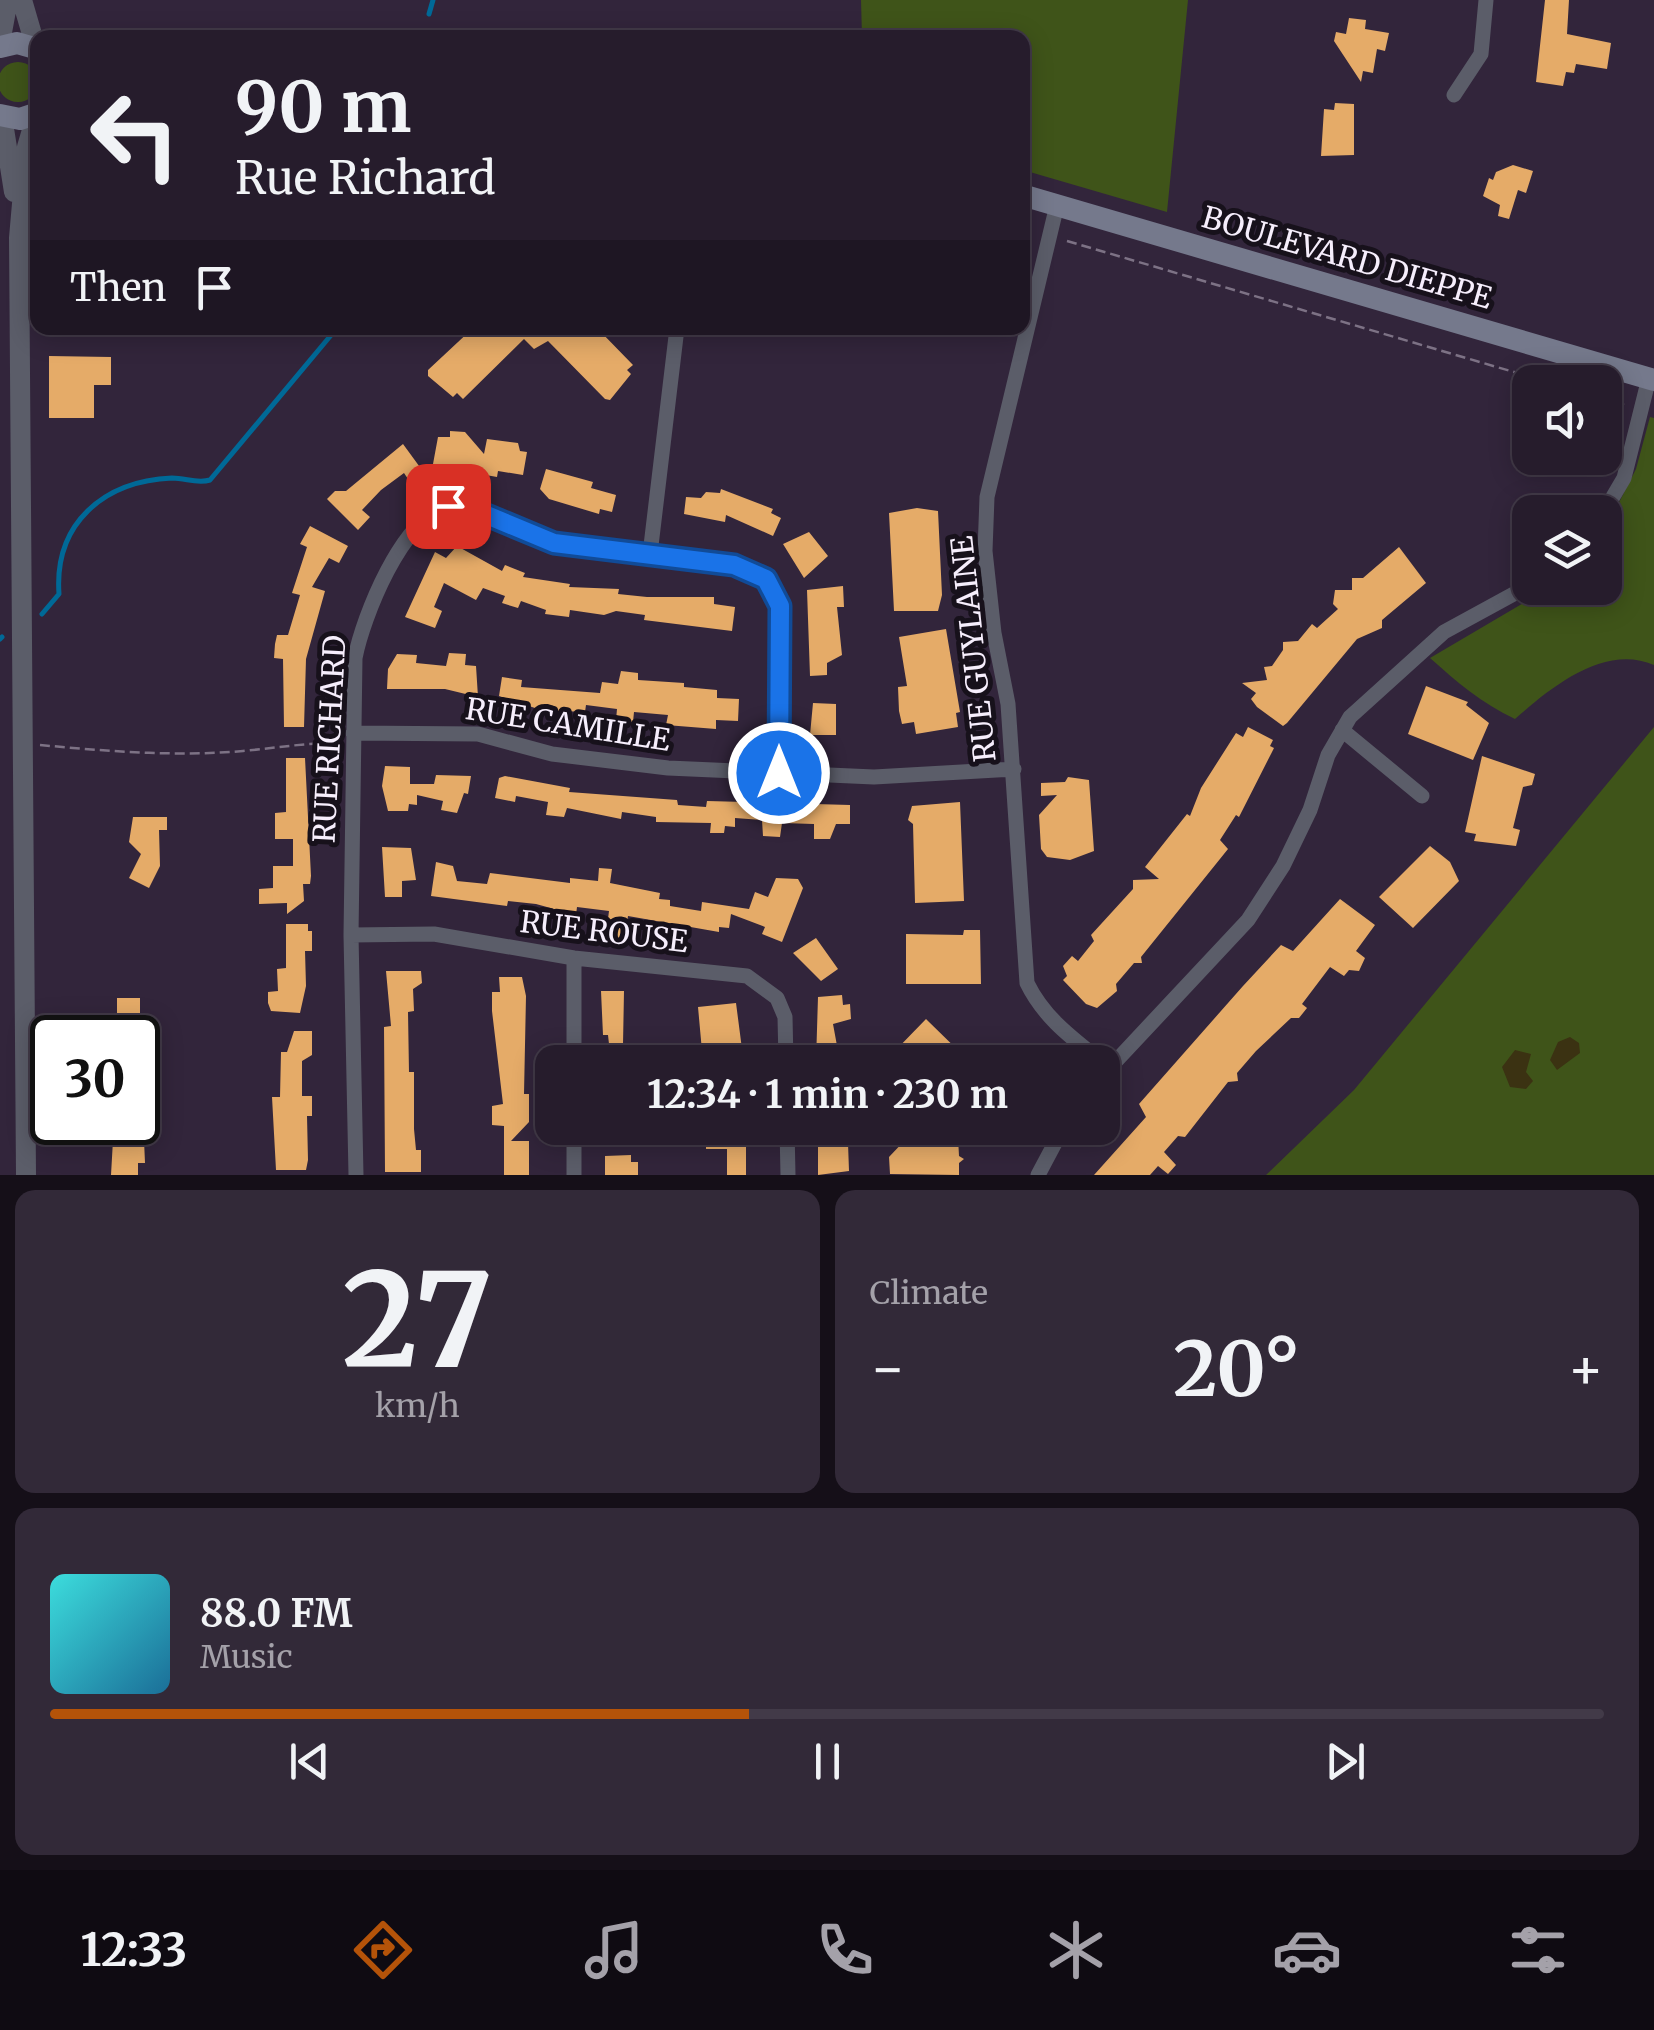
<!DOCTYPE html>
<meta charset="utf-8">
<style>
body{margin:0;font-family:Merriweather,serif;background:#322938;color:#f1f3f6;height:100vh;display:flex;flex-direction:column;font-size:38px;white-space:nowrap}
*{box-sizing:border-box;margin:0}
p{font-size:32px;color:#a4a1a9}
.icon{flex:none;width:55px;height:55px;fill:none;stroke:currentColor;stroke-width:2;stroke-linecap:round;stroke-linejoin:round}
.map{position:relative;height:1175px;overflow:hidden}
.sheet{display:flex;flex-direction:column;gap:15px;padding:15px;background:#150f18;flex:1}
.sheet>*{flex:none}
.guide{position:absolute;left:30px;top:30px;width:1000px;height:305px;border-radius:20px;box-shadow:0 5px 25px #0003,0 0 0 2px #423a48;background:#261c2c;color:#f1f3f6;overflow:hidden}
.buttons{position:absolute;left:1512px;top:365px;display:grid;gap:20px}
.buttons a{display:grid;place-items:center;width:110px;height:110px;border-radius:20px;background:#261c2c;box-shadow:0 5px 25px #0003,0 0 0 2px #423a48;font-size:50px}
.speed{position:absolute;left:30px;top:1015px;display:flex;gap:20px;font-size:50px;font-weight:700;text-align:center}
.speed>*{display:grid;place-content:center;width:130px;height:130px;border-radius:50%;background:#261c2c;box-shadow:0 5px 25px #0003,0 0 0 2px #423a48;line-height:1}
.speed .limit{border:5px solid #111;border-radius:15px;background:#fff;color:#111}
.pin{position:absolute;display:grid;place-items:center;width:85px;height:85px;color:#fff;margin:-42px;border-radius:20px;box-shadow:0 5px 15px #0006}
.me{position:absolute;width:110px;margin:-55px;rotate:0deg;stroke-linejoin:round;filter:drop-shadow(0 0 8px #0008)}
.turn{display:flex;align-items:center;gap:35px;height:210px;padding:0 40px;font-size:45px}
.turn .icon{width:130px;height:130px;stroke-width:2.5}
.turn b{display:block;font-size:70px;line-height:85px}
.then{display:flex;align-items:center;height:95px;padding:0 40px;background:#0003;gap:20px;font-size:38px}
.big{font-size:75px;font-weight:700;line-height:1.1}
.sheet .card{flex:1;display:flex;flex-direction:column;justify-content:center;gap:15px;min-width:0;padding:0 35px;border-radius:20px;background:#322938}
.sheet .dial{align-items:center;gap:0}
.dial b{font-size:130px;line-height:1}
.song{display:flex;align-items:center;gap:30px}
.cover{width:120px;height:120px;border-radius:15px;background:linear-gradient(135deg,hsl(180 70% 55%),hsl(200 70% 35%))}
.played{height:10px;border-radius:5px;background:linear-gradient(90deg,#b45309 45%,#423a48 45%)}
.keys{display:flex;justify-content:space-around;direction:ltr}
.heat{display:flex;justify-content:space-between;align-items:center;font-size:55px;direction:ltr}
.sheet .tiles{flex:1;display:grid;gap:15px;grid-template-columns:1fr 1fr}
.card:last-child{grid-column:span 2}
.trip{position:absolute;left:535px;top:1045px;width:585px;height:100px;border-radius:20px;background:#261c2c;box-shadow:0 5px 25px #0003,0 0 0 2px #423a48;font-weight:700;line-height:100px;text-align:center}
.tabs{display:flex;height:160px;justify-content:space-around;align-items:center;background:#0f0b12;color:#a4a1a9}
.tabs .icon{width:70px;height:70px}
.tabs .current{color:#b45309}
.tabs b{font-size:45px;color:#f1f3f6}
.map>svg:first-child{display:block}
.green{fill:#3f5419}
.sand{fill:#3b3212}
.lines{fill:none;stroke-linecap:round;stroke-linejoin:round}
.stream{stroke:#006997;stroke-width:5}
.building{fill:#e5ab68}
.path{stroke:#7d7285;stroke-width:2.5;stroke-dasharray:10 5;stroke-linecap:butt}
.minor{stroke:#5b5d69;stroke-width:15}
.tertiary{stroke:#5b5d69;stroke-width:20}
.secondary{stroke:#75798c;stroke-width:22}
.route-casing{stroke:#114b97;stroke-width:25}
.route{stroke:#1a73e8;stroke-width:18}
.labels{text-anchor:middle;dominant-baseline:central;stroke-width:10;stroke-linejoin:round;paint-order:stroke}
.street-label{font-size:30px;fill:#f6eefc;stroke:#17111b}
</style>
<div class="map">
<svg width="1654" height="1175" viewBox="0 0 1654 1175">
<rect width="100%" height="100%" fill="#32253b"/>
<path class="green" d="M861,0H1188L1167,212L1023,170L1022,38L862,37Z
M-2 82a20 20 0 1 1 40 0a20 20 0 1 1-40 0Z
M1650,417L1654,418V665C1604,643 1549,689 1515,719C1481,703 1457,682 1430,658L1549,588H1605V530L1636,469Z
M1654,727V1175H1266L1354,1090Z"/>
<path class="sand" d="M1570,1037L1579,1043L1580,1053L1557,1070L1550,1060L1558,1042Z
M1515,1050L1531,1054L1526,1072L1533,1081L1526,1089L1510,1087L1502,1067Z"/>
<g class="lines">
<path class="stream" d="M429,14L433,0
M42,614L59,594C54,524 103,481 172,478C186,478 197,484 210,480L337,328
M0,639L2,637"/>
</g>
<path class="building" d="M1545,0H1569L1567,34L1611,43L1607,69L1576,64L1574,73L1566,72L1563,86L1536,82Z
M1349,18L1366,20L1365,29L1389,33L1385,51L1377,49L1373,73L1363,71L1361,82L1334,41L1336,32L1346,34Z
M1335,103L1354,104V155L1321,156L1324,109L1334,110Z
M1513,165L1533,171L1526,193L1518,190L1509,219L1498,216L1500,205L1483,196L1489,178L1493,180L1496,172Z
M473,328H597L633,365L627,370L631,374L610,400L605,399L548,341L534,349L524,339L463,399L457,393L453,397L428,376V370Z
M49,356L111,357V385H94V418H49Z
M450,431L465,432L484,454L487,439L518,443L520,451L527,452L523,475L498,471L497,477L480,474L481,467L433,464L438,437H450Z
M403,444L422,470L408,479L404,473L381,490L362,510L370,517L358,530L327,499L335,491H346Z
M546,469L593,482L591,488L616,495L612,512L600,509L599,514L549,499L540,489Z
M721,489L773,509L771,513L781,518L773,536L726,515L725,522L684,514L686,497L701,498L706,492L720,493Z
M917,508L938,511L942,595L938,611H894L889,513Z
M310,526L348,546L339,563L329,558L312,587L325,591L306,659L304,727H284L283,659L274,658L275,644L277,635H288L300,595L292,593L307,547L300,544Z
M809,532L828,556L804,578L783,544Z
M457,546L502,571L505,565L525,573L523,577L570,584L569,587L619,589L618,594L647,597H714V604L735,607L732,631L644,620L645,615L616,611L604,615L570,610L569,617L545,614L546,610L521,601L518,608L502,603L505,596L483,588L476,600L444,583L434,607L442,611L435,628L405,617L435,552L446,558Z
M1399,547L1426,583L1382,620V628L1357,639L1287,723L1283,726L1257,707L1251,699L1256,693L1242,683L1267,680L1264,667L1272,666L1283,650V642L1298,641L1312,624L1317,628L1338,609L1333,604L1335,590H1352V578H1363Z
M843,586L844,607H837L842,655L827,663V675L810,676L807,590Z
M946,629L960,712L956,713L958,727L916,734L914,722L902,724L899,711L898,687L907,686L899,637Z
M449,653L466,654L465,665L476,666L478,697L445,689H387L388,669L397,654L417,655L416,663L446,666Z
M621,671L638,673V680L684,683V687L717,690V698L739,699L738,721L716,720V729L666,725L668,715L634,712L633,722L616,720L617,709L586,705L585,712L541,710L499,696L502,677L522,680L521,687L600,693L602,682L618,684Z
M1426,686L1468,702L1466,705L1489,723L1473,760L1408,734Z
M813,703L836,704V735H810Z
M1248,727L1273,740L1270,746L1274,748L1239,817L1236,815L1220,840L1228,849L1141,957L1142,963H1134L1116,984L1117,991L1097,1008L1086,1004L1063,980L1067,976L1063,966L1072,956L1078,961L1094,941L1091,935L1133,889V880L1159,879L1145,867L1187,814L1190,816L1201,788L1236,733L1243,737Z
M1482,756L1535,774L1532,785L1523,787L1513,828L1520,830L1516,846L1474,841L1476,834L1465,832Z
M286,758H305L311,876L310,884H303L304,901L287,914V903L259,904V889L273,888V866H293V839H275V813L286,812Z
M385,766L410,767V784H434L436,775L471,776L468,794L464,793L457,813L441,810L443,801L417,795V805L409,804L408,811H388L382,786Z
M505,776L570,788L569,792L677,800L678,805L706,807L707,801L850,805V824H836L830,839H814V824L782,823L780,837L763,836L762,820L735,818V827L725,826L724,833H710L711,823L656,822V817L622,812L621,819L567,808L564,817L546,815L548,802L516,796L515,802L495,798L499,778Z
M1068,777L1089,780L1094,851L1070,860L1047,857L1041,849L1039,815L1057,795L1041,796V783L1065,782Z
M960,802L964,901L915,903L913,824L908,820L912,806Z
M133,817H167V830H159L160,866L149,888L129,878L141,854L129,842Z
M1430,846L1450,862L1459,881L1413,928L1379,897Z
M382,847L411,848L416,880L402,881V897H385Z
M436,862L453,866L457,881L487,884L490,873L570,883V878L598,881L599,868L612,869L610,883L660,893L659,899L670,900V906L701,911L702,902L749,909L755,892L768,897L776,878L798,879L803,888L782,942L762,934L765,927L731,914L729,928L719,927V932L628,916L624,945L615,944L616,920L608,919L609,911L577,907L576,915L536,904L508,901L507,906L431,896Z
M1340,899L1375,925L1356,951L1365,958L1359,971L1349,970L1344,976L1330,967L1302,1004L1307,1008L1299,1018H1291L1256,1051L1237,1073L1238,1081L1228,1082L1185,1137L1178,1136L1164,1152L1176,1165L1168,1174L1158,1166L1150,1175H1094L1146,1117L1139,1104L1243,986L1281,945L1293,951Z
M286,924H308V931H312V951H305L306,986L300,1013L271,1011L268,1003V992L278,991L277,969L286,968Z
M964,930H980L981,984H906V934L963,935Z
M816,938L838,969L821,981L793,953Z
M386,971H421L422,983L413,989L414,1011L408,1012L409,1072H414V1129L416,1150H421V1172H385L384,1027L391,1026Z
M499,977H522L526,996L524,1094H529V1122L511,1141H529V1175H504V1126L492,1125V1106L503,1104L492,1011V992H500Z
M601,991H624L623,1045H639V1062H611L608,1035H603Z
M842,995L843,1005L850,1004L851,1019L833,1024L840,1062H816L818,997Z
M117,998H140V1019H151V1033L117,1031Z
M736,1003L742,1049L726,1050L727,1062H703L698,1007Z
M926,1019L928,1021L970,1062H901L892,1054Z
M294,1031H312V1055L302,1061V1096H312V1116H307L308,1160L306,1170H276L272,1097H280L281,1052H287Z
M1022,1046L1030,1049L1046,1062H1005L1004,1047Z
M706,1128L746,1132V1175H727V1149H706Z
M818,1128H858V1143H848L849,1171L818,1175Z
M935,1137H958L959,1156L964,1159L959,1163V1175L890,1174L889,1157L907,1138Z
M137,1139L144,1140L145,1163H138V1175H111L113,1140Z
M631,1155V1162H638V1175H605V1156Z"/>
<g class="lines">
<path class="path" d="M1022,228L1035,231
M1067,241L1548,382
M1605,399L1624,405
M40,745C106,751 176,757 243,751C275,748 304,743 336,743"/>
<path class="minor" d="M1454,95L1481,54L1486,0
M1057,205L987,497L985,551L994,633L1008,704L1027,983C1044,1018 1072,1038 1102,1062
M1604,512L1624,478L1649,378
M650,554L677,328
M1342,730L1422,796
M353,733L478,734L552,754L668,768L874,777L1014,769
M351,935L434,934L574,958L747,976L777,998L785,1017L786,1062
M574,1062V958
M1102,1076L1248,920L1283,866L1310,810L1328,755L1350,717L1444,632L1530,585
M787,1128L788,1175
M356,1175L351,935L355,658C363,617 402,518 447,507C477,499 534,541 570,545C613,551 753,552 774,590C789,617 779,736 779,773
M574,1175V1128
M1038,1175L1063,1128"/>
<path class="tertiary" d="M22,0L36,48
M0,43L8,0
M2,116L14,192
M26,1175L19,238L27,147L37,113"/>
<path class="secondary" d="M0,47L17,43L38,49
M0,115L20,119L38,113
M1022,195L1654,380"/>
</g>
<g class="lines">
<defs>
<path id="route" d="M448,506H465L554,543L734,565L766,579L780,606L779,773"/>
</defs>
<use href="#route" class="route-casing"/>
<use href="#route" class="route"/>
</g>
<g class="labels">
<g class="street-label">
<text transform="translate(1347 257) rotate(16)">BOULEVARD DIEPPE</text>
<text transform="translate(973 649) rotate(-96)">RUE GUYLAINE</text>
<text transform="translate(568 724) rotate(9)">RUE CAMILLE</text>
<text transform="translate(329 739) rotate(-87)">RUE RICHARD</text>
<text transform="translate(604 931) rotate(7)">RUE ROUSE</text>
</g>
</g>
</svg>
<div class="buttons">
<a><svg class="icon" aria-label="sound" viewBox="0 0 24 24"><path d="M4 9h4l5-4v14l-5-4H4zM17 9q2 3 0 6"/></svg></a>
<a><svg class="icon" aria-label="layers" viewBox="0 0 24 24"><path d="M12 4l9 5-9 5-9-5zM3 14l9 5 9-5"/></svg></a>
</div>
<div class="speed"><div class="limit">30</div></div>
<div class="pin" style="left:448px;top:506px;background:#d93025"><svg class="icon" aria-label="arrive" viewBox="0 0 24 24"><path d="M6 21V4h12l-3 4 3 4H6"/></svg></div>
<svg class="me" style="left:779px;top:773px" viewBox="-20 -20 40 40"><circle r="17" fill="#1a73e8" stroke="#fff" stroke-width="3"/><path d="M0-11L8 9 0 5-8 9z" fill="#fff"/></svg>
<div class="trip">12:34 · 1 min · 230 m</div>
<div class="guide">
<div class="turn"><svg class="icon" aria-label="left" viewBox="0 0 24 24"><path d="M17 20v-9H6M10 6l-5 5 5 5"/></svg><div><b>90 m</b>Rue Richard</div></div>
<div class="then">Then<svg class="icon" aria-label="arrive" viewBox="0 0 24 24"><path d="M6 21V4h12l-3 4 3 4H6"/></svg></div>
</div>
</div>
<section class="sheet">
<div class="tiles">
<div class="card dial"><b>27</b><p>km/h</p></div>
<div class="card"><p>Climate</p>
<div class="heat"><a>−</a><b class="big">20°</b><a>+</a></div>
</div>
<div class="card">
<div class="song"><i class="cover"></i><div><b>88.0 FM</b><p>Music</p></div></div>
<div class="played"></div>
<div class="keys"><svg class="icon" aria-label="previous" viewBox="0 0 24 24"><path d="M18 5L8 12l10 7zM5 5v14"/></svg><svg class="icon" aria-label="pause" viewBox="0 0 24 24"><path d="M8 5v14M16 5v14"/></svg><svg class="icon" aria-label="next" viewBox="0 0 24 24"><path d="M6 5l10 7-10 7zM19 5v14"/></svg></div>
</div>
</div>
</section>
<nav class="tabs">
<b>12:33</b>
<svg class="icon current" aria-label="directions" viewBox="0 0 24 24"><path d="M12 3l9 9-9 9-9-9zM9 14v-3h6M13 9l2 2-2 2"/></svg>
<svg class="icon" aria-label="music" viewBox="0 0 24 24"><path d="M9 18V5l10-2v13"/><circle cx="6" cy="18" r="3"/><circle cx="16" cy="16" r="3"/></svg>
<svg class="icon" aria-label="phone" viewBox="0 0 24 24"><path d="M5 4h4l2 5-3 2q2 4 5 5l2-3 5 2v4C11 20 4 13 5 4z"/></svg>
<svg class="icon" aria-label="climate" viewBox="0 0 24 24"><path d="M12 3v18M4 7l16 10M4 17L20 7"/></svg>
<svg class="icon" aria-label="car" viewBox="0 0 24 24"><path d="M5 17H2v-5l4-1 3-4h7l3 4 3 1v5h-3M9 17h6M6 11h13"/><circle cx="7" cy="17" r="2"/><circle cx="17" cy="17" r="2"/></svg>
<svg class="icon" aria-label="filters" viewBox="0 0 24 24"><path d="M4 7h16M4 17h16"/><circle cx="9" cy="7" r="2"/><circle cx="15" cy="17" r="2"/></svg>
</nav>
